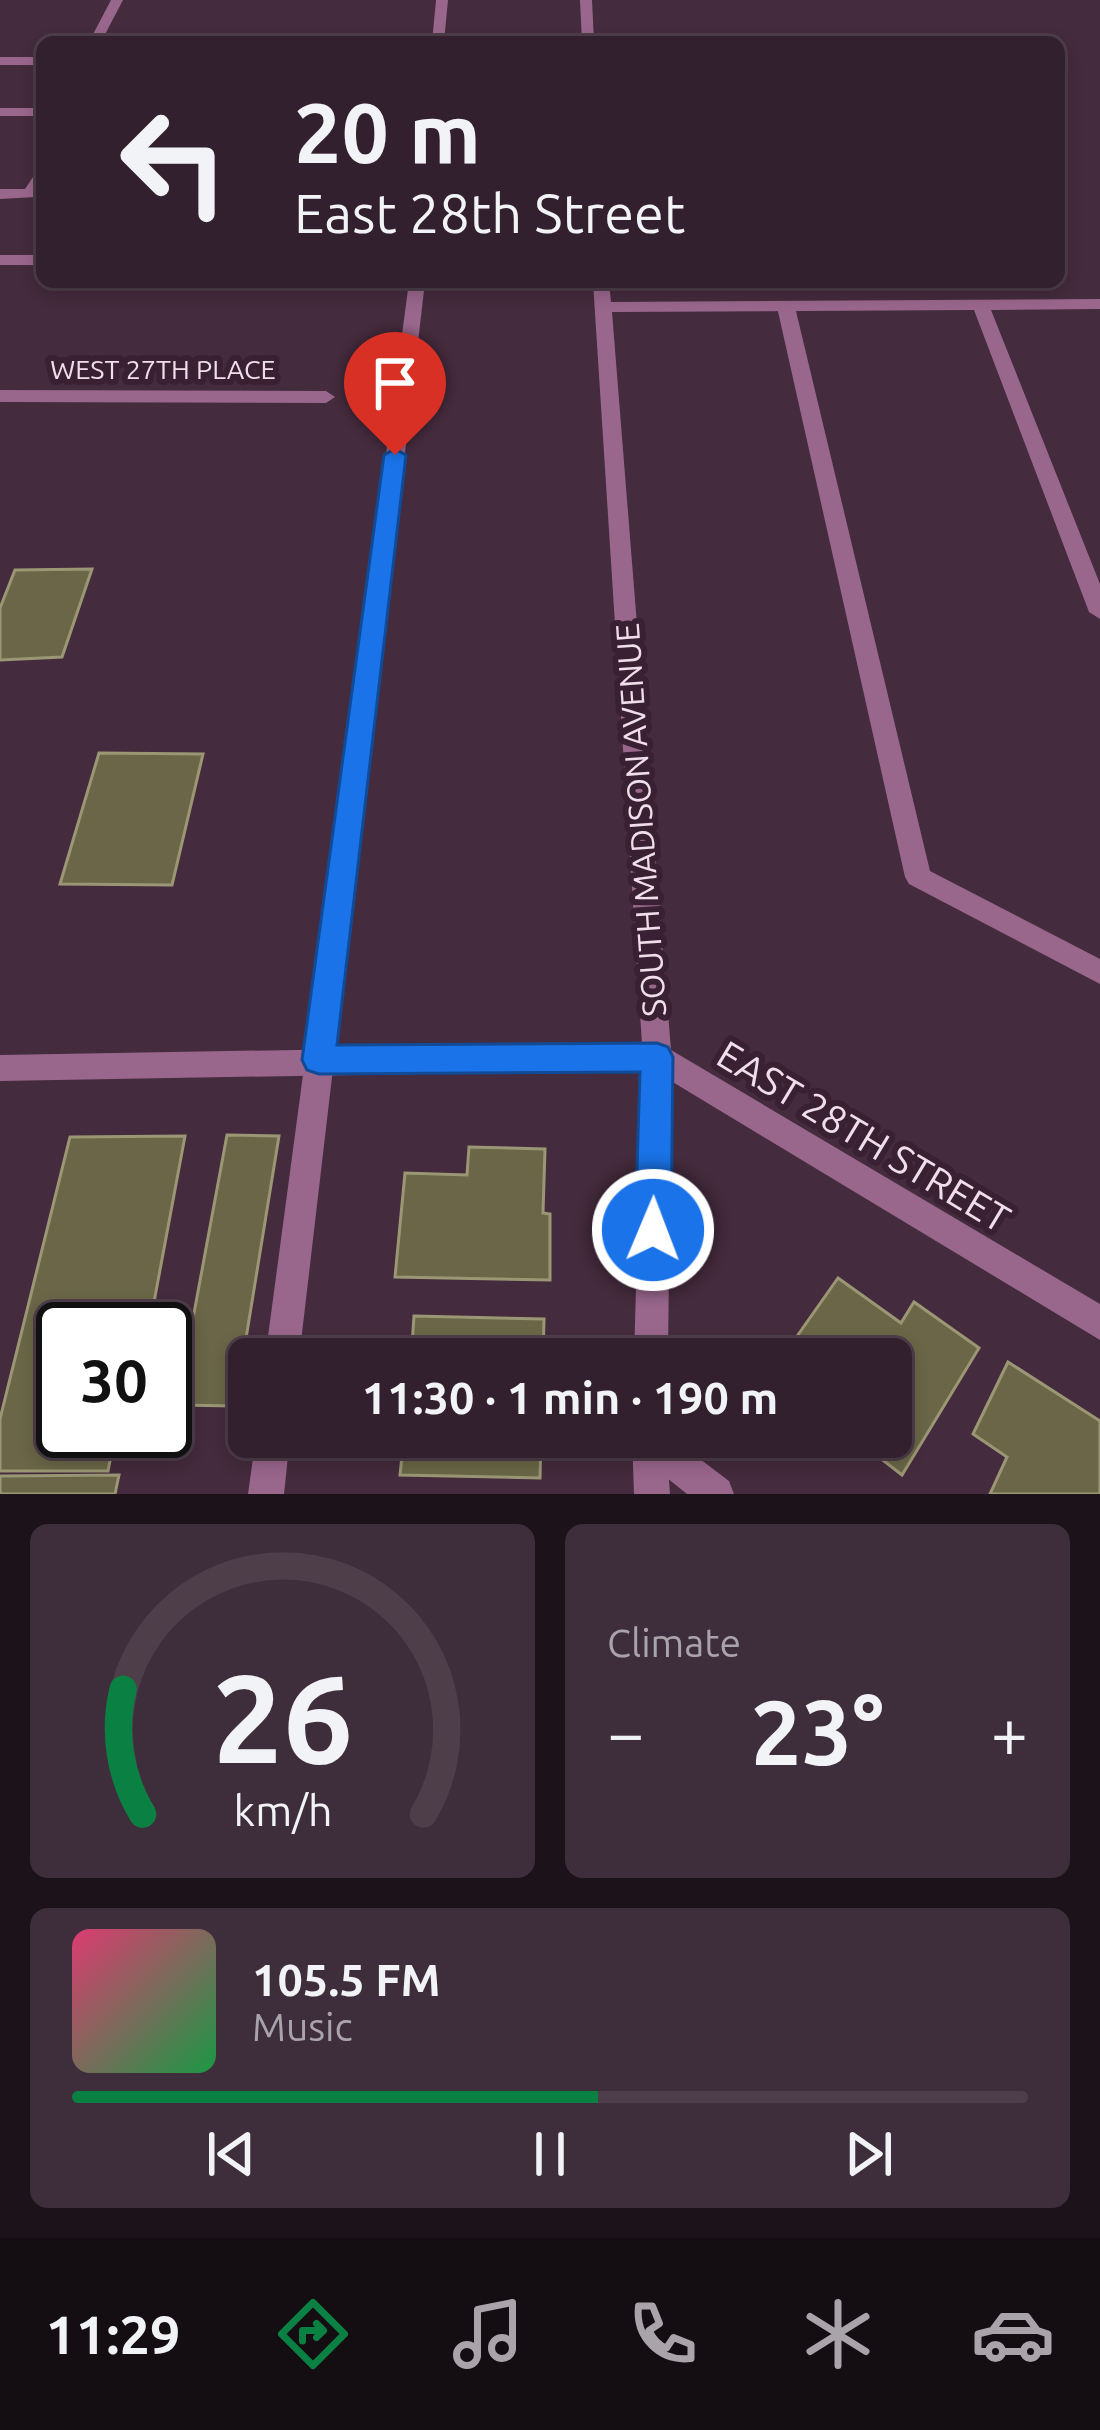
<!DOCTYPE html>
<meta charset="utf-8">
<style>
body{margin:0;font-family:Ubuntu,sans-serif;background:#3e2d3a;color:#f1f3f6;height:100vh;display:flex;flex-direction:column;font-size:45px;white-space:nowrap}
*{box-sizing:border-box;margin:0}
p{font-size:39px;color:#a9a3aa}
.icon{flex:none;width:66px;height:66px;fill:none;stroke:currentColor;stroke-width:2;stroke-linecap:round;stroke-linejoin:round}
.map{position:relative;height:1494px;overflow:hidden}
.sheet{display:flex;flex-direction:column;gap:30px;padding:30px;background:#1c1219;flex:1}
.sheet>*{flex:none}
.hud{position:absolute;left:36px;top:36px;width:1029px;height:252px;border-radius:18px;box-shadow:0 6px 18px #0003,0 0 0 3px #4e3e4a;background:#33202e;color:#f1f3f6;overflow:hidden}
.speed{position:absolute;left:36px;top:1302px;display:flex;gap:24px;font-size:60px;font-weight:700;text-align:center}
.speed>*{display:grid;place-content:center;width:156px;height:156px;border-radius:50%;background:#33202e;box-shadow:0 6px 18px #0003,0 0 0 3px #4e3e4a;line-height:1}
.speed .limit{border:6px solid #111;border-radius:18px;background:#fff;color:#111}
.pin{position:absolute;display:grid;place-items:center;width:102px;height:102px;color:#fff;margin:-123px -51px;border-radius:50% 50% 50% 0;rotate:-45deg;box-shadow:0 0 12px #0007}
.pin .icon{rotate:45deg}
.me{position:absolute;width:132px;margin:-66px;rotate:1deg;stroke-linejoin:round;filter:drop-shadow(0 0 9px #0008)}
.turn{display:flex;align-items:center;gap:42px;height:252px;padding:0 60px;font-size:54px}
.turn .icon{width:156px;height:156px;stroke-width:2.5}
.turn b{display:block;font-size:84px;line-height:102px}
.big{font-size:90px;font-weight:700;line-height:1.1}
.sheet .tile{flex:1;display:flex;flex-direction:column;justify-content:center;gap:18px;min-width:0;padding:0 42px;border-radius:18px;background:#3e2d3a}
.sheet .dial{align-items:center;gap:0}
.dial svg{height:312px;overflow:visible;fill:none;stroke:#4e3e4a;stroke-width:7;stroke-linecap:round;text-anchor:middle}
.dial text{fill:#f1f3f6;stroke:none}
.song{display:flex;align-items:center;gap:36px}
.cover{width:144px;height:144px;border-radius:18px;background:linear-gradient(135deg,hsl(340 70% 55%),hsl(140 70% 35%))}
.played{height:12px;border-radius:6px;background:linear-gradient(90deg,#0b8043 55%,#4e3e4a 55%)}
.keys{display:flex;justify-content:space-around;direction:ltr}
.heat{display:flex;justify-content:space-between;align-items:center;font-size:66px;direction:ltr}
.sheet .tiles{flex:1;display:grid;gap:30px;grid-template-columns:1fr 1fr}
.tile:last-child{grid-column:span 2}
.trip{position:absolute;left:228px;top:1338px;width:684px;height:120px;border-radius:18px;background:#33202e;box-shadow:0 6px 18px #0003,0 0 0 3px #4e3e4a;font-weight:700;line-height:120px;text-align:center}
.menu{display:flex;height:192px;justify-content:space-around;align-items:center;background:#140d12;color:#a9a3aa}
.menu .icon{width:84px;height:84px}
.menu .active{color:#0b8043}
.menu b{font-size:54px;color:#f1f3f6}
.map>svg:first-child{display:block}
.building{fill:#6a6647;stroke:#9b9775;stroke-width:3}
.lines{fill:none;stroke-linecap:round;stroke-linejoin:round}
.lane{fill:#99678c;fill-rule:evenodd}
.street{fill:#99678c;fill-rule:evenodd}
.route{fill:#1a73e8;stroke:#114b97;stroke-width:3}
.labels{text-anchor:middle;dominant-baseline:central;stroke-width:12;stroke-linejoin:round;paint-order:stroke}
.far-street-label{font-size:27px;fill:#f0dfeb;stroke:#392133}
.street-label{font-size:33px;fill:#f0dfeb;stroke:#392133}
.near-street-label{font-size:39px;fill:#f0dfeb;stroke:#392133}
</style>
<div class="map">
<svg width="1100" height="1494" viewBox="0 0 1100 1494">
<rect width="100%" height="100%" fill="#442b3d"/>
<path class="building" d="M92,569L62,657L0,660V608L15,570Z
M99,753L203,754L172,885L60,884Z
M227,1135L279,1136L235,1406L177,1405Z
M185,1136L149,1329H63V1431H116L108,1471H0V1419L70,1137Z
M469,1147L545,1149L543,1213L550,1214V1280L395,1277L405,1173L467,1175Z
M838,1278L901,1323L914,1302L979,1348L902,1475L853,1437H891V1359H781Z
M414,1316L544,1319L543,1359H411Z
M1008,1362L1100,1421V1494H990L1007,1457L973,1434Z
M404,1437H541L540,1478L400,1475Z
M119,1475L115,1494H0V1476Z"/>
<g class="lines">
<path class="lane" d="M111,0H123L101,42H89Z
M436,0H448L444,42H432Z
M0,57H42V65H0Z
M0,108H42V116H0Z
M42,170V187L35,197L0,199V189H25L37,171Z
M409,282H425L299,1359H265Z
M780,303L795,307L930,871L1100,959V984L909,884L905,877L777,307Z
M256,1437H290L284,1494H248Z
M634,1437H671L729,1481L734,1494H687L637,1454Z"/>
<path class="street" d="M580,0H592L594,42H582Z
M0,255H42V265H0Z
M593,282H609L611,302L1100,299V309L991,310L1100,584V619L1089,612L974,310L612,312L671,1050L1100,1304V1340L671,1081L668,1359H634L642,1070L0,1081V1055L642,1044Z
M0,390L326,391L335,397L326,403L0,402Z
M632,1437H666L670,1494H634Z"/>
</g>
<path class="route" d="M395,449L406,455L337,1045L657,1043L668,1047L673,1057L671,1230L666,1242L653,1247L641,1242L635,1230L640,1072L319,1074L307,1070L302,1060L384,455Z"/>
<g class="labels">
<g class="far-street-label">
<text x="163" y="369">WEST 27TH PLACE</text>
</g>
<g class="street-label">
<text transform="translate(640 820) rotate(-94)">SOUTH MADISON AVENUE</text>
</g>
<g class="near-street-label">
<text transform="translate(864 1136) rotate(31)">EAST 28TH STREET</text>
</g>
</g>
</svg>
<div class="speed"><div class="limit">30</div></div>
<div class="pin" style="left:395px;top:455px;background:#d93025"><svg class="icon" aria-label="arrive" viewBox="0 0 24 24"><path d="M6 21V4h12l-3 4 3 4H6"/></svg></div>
<svg class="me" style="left:653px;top:1230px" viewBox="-20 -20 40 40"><circle r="17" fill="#1a73e8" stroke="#fff" stroke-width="3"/><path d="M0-11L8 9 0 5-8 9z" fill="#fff"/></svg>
<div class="trip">11:30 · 1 min · 190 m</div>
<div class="hud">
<div class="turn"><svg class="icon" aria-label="left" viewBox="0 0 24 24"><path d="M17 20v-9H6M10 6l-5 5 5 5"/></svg><div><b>20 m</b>East 28th Street</div></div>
</div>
</div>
<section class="sheet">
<div class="tiles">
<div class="tile dial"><svg viewBox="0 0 100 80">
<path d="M14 69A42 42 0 1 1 86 69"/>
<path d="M14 69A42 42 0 0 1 9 37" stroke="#0b8043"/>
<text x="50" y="56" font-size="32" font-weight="700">26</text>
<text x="50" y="72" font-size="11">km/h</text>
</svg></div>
<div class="tile"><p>Climate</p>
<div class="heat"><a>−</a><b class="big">23°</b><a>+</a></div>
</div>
<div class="tile">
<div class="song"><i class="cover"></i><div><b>105.5 FM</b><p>Music</p></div></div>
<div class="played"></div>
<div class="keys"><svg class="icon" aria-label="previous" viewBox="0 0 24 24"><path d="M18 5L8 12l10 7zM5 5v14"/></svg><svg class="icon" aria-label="pause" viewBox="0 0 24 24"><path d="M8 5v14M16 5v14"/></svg><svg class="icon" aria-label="next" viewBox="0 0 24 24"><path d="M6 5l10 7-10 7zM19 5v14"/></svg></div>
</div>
</div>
</section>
<nav class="menu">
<b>11:29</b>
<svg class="icon active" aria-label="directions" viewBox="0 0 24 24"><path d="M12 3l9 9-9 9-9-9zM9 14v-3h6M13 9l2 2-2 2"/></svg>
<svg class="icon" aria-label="music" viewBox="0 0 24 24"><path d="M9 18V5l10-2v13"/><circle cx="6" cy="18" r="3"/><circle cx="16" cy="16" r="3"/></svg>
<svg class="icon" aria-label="phone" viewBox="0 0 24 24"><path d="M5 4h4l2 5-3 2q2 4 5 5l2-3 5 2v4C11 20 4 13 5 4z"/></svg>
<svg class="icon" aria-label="climate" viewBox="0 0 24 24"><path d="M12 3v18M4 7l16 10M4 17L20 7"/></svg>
<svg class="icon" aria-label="car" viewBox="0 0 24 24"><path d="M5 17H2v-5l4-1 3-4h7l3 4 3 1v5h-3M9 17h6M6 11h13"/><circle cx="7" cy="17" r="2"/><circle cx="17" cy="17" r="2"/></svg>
</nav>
